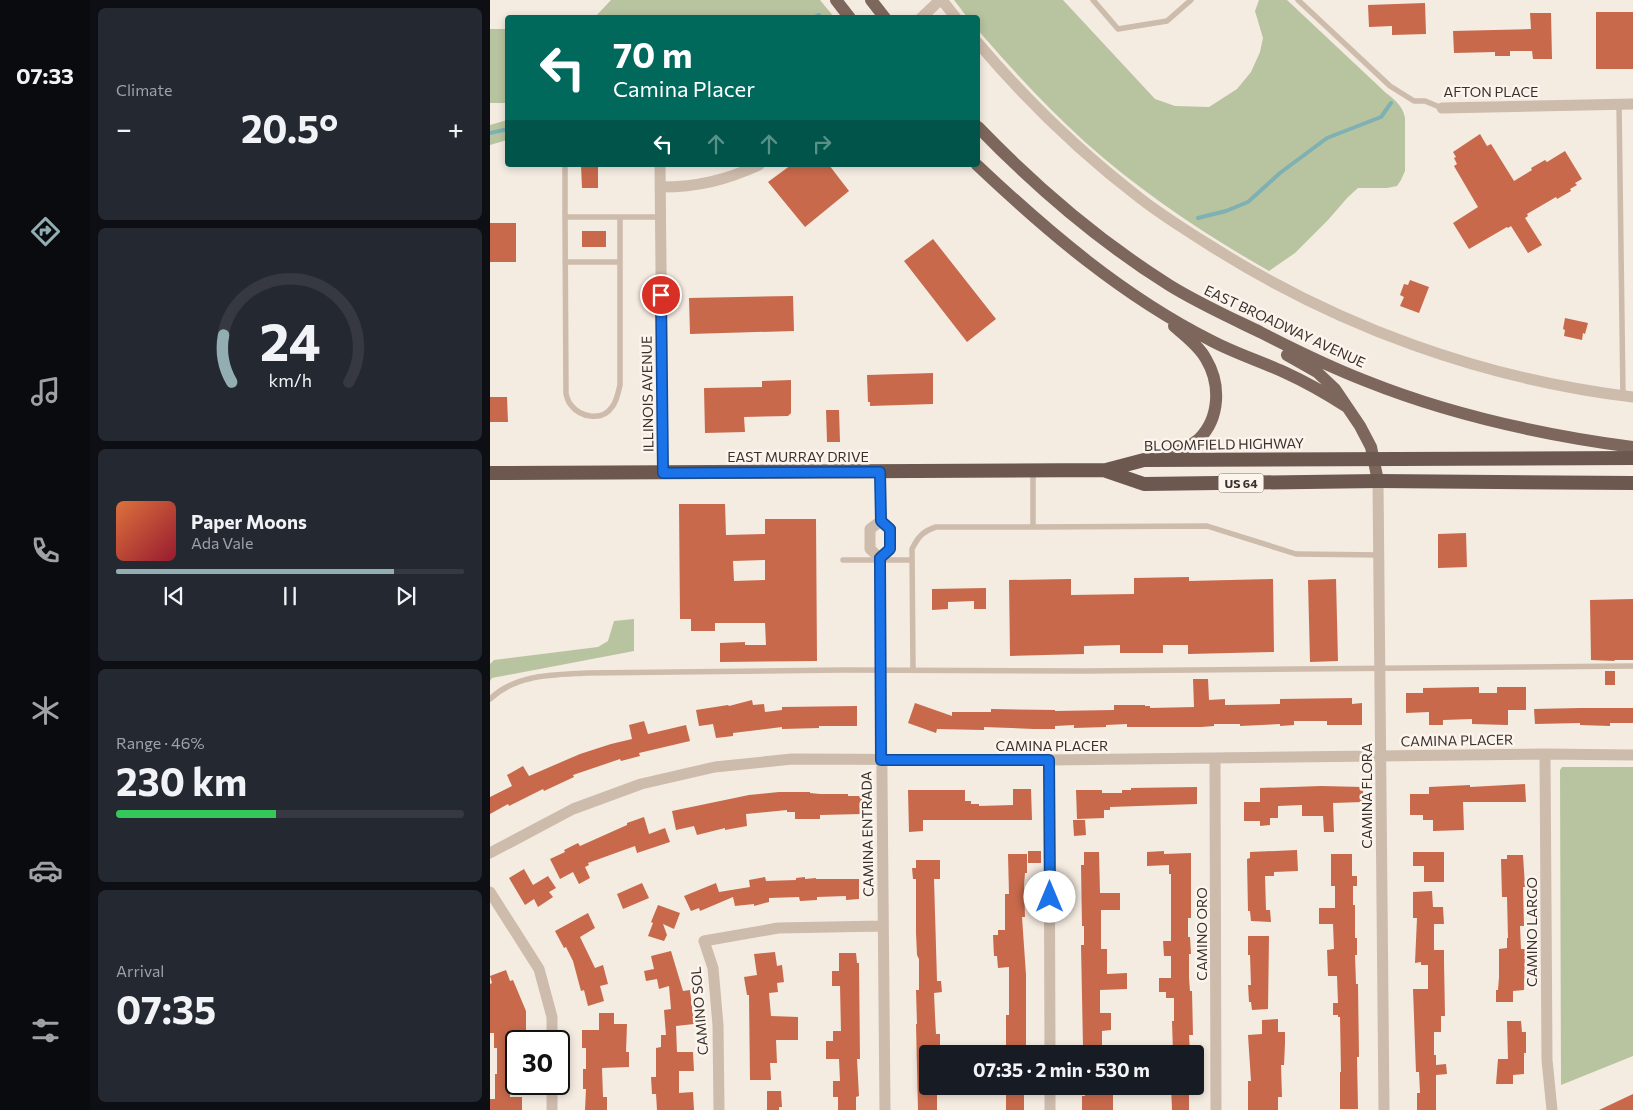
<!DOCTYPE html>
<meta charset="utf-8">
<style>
body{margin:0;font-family:Commissioner,sans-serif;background:#242831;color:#f1f3f6;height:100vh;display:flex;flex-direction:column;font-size:19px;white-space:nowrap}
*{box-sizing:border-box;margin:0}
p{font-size:16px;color:#9ea1a6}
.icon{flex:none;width:28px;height:28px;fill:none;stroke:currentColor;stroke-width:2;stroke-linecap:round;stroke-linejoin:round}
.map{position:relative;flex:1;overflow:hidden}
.sheet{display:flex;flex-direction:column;gap:8px;padding:8px;background:#0d0f14;width:400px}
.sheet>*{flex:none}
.banner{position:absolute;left:15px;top:15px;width:475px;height:152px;border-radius:5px;box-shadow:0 2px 8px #0003;background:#00695c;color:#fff;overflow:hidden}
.speed{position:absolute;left:15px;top:1030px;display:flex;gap:10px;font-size:25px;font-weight:700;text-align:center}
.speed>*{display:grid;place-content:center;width:65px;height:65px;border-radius:50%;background:#171b24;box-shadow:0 2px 8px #0003;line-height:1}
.speed .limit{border:2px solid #111;border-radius:8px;background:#fff;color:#111}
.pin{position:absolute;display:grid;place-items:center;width:42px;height:42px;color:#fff;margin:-21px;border:2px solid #fff;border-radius:50%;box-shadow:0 1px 5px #0007}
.me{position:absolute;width:55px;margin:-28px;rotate:0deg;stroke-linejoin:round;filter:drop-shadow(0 0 4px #0008)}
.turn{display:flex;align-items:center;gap:18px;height:105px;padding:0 25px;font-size:22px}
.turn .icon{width:65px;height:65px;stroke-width:2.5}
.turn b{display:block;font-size:35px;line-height:42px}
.lanes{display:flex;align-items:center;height:48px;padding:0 25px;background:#0003;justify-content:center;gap:25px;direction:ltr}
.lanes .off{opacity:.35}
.big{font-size:38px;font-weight:700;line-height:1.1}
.sheet .card{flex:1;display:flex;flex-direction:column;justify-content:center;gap:8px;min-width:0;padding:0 18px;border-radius:8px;background:#242831}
.sheet .dial{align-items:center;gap:0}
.dial svg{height:130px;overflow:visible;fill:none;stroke:#363941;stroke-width:7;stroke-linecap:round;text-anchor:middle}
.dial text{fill:#f1f3f6;stroke:none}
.song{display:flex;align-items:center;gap:15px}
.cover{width:60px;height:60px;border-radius:8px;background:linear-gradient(135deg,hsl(20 70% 55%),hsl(350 70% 35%))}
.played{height:5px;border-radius:2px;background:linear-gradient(90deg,#92aeb2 80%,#363941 80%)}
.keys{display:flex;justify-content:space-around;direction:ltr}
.heat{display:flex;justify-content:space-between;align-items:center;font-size:28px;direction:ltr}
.charge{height:8px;border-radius:4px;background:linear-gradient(90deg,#34c759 46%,#363941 0)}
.trip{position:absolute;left:429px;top:1045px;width:285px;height:50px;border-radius:5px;background:#171b24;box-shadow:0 2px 8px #0003;font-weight:700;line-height:50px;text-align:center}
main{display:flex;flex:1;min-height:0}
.tab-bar{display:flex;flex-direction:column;width:90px;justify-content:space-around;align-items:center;background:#090b0e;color:#9ea1a6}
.tab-bar .icon{width:35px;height:35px}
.tab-bar .selected{color:#92aeb2}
.tab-bar b{font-size:22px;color:#f1f3f6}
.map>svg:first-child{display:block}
.green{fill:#b8c4a0}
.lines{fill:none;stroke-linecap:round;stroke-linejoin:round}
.stream{stroke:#7fb0b2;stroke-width:4}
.building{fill:#c8694b;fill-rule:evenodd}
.service{stroke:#cdbbac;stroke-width:5.5}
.minor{stroke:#cdbbac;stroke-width:11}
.primary{stroke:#7d675c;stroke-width:12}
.trunk{stroke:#6c584f;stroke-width:14}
.route-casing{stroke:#114b97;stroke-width:12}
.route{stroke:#1a73e8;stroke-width:9}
.labels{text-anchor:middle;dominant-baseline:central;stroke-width:5;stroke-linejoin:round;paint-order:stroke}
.shield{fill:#fbf5ee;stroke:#756b66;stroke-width:1}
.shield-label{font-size:12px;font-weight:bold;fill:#3b302b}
.street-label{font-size:14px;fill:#3b302b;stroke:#fbf5ee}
</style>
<main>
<nav class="tab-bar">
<b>07:33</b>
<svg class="icon selected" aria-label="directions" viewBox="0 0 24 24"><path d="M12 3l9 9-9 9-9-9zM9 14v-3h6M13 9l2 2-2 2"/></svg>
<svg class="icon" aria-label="music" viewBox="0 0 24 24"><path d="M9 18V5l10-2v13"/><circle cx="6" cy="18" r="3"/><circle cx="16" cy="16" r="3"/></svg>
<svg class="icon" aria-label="phone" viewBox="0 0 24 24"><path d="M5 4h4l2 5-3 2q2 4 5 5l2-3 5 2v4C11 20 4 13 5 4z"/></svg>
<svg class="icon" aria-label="climate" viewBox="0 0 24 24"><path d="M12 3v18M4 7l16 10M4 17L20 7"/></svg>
<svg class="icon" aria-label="car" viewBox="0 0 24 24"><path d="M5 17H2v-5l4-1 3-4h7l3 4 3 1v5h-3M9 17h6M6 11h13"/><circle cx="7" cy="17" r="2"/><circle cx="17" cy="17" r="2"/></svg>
<svg class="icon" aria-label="filters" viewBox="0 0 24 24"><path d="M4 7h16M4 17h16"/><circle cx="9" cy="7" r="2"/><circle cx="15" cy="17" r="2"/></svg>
</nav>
<section class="sheet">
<div class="card"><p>Climate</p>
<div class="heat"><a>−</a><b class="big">20.5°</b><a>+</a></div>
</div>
<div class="card dial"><svg viewBox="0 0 100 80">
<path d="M14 69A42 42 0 1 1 86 69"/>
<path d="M14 69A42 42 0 0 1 9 40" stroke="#92aeb2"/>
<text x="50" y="56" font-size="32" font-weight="700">24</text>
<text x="50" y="72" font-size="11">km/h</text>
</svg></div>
<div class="card">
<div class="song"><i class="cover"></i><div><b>Paper Moons</b><p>Ada Vale</p></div></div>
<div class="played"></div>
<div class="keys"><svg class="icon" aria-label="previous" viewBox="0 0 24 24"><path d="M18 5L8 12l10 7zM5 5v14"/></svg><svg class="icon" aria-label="pause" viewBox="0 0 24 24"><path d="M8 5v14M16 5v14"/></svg><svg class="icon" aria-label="next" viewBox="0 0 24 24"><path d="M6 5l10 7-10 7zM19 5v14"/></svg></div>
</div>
<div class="card"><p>Range · 46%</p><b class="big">230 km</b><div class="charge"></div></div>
<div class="card"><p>Arrival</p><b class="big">07:35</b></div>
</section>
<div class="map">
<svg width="1143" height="1110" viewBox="0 0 1143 1110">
<rect width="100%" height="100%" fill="#f4ebe1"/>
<path class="green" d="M121,0H330L344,17H105Z
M464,0H573L665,99L685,106L719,107L747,89L761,72L770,52L773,38L765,11L769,0H797L896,93C905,100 913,106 915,118V171L911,180L907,186L897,188H868L858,197L838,220L805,253L779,271C714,234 651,192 595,142C559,109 526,74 494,37L488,30V18L477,17Z
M0,29H17V103H0Z
M17,120V140L0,145V125Z
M144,619V651L2,678L0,681V664L4,660L108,647L118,641L124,621Z
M1072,767H1143V1056L1071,1085L1070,770Z"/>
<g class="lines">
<path class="stream" d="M321,18L329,15
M0,133L18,129
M708,218L736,211L758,202L790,173L837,138L891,117L901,103"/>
</g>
<path class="building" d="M935,3L936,34L902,35V26L879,27L878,5Z
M1106,12H1143V69H1106Z
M1040,13H1061L1062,59H1043L1042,51H1020V56H1005V52L964,53L963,31L1041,29Z
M990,134L997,146L1001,144L1024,181L1042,170L1041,168L1055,160L1057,162L1075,151L1092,179L1085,183L1087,185L1080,189L1081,191L1067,199L1066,197L1037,214L1038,216L1035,218L1052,245L1038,253L1021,226L1018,228L1017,227L979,249L963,223L988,207L964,166L967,164L964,158L966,157L963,152Z
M91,165H108V188H92Z
M301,165H339L359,191L315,227L278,182Z
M0,223H26V262H0Z
M92,231H116V247H92Z
M443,239L506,319L477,342L414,261Z
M920,280L939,287L929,313L910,306L914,297L910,295L914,284L918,285Z
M303,296L304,331L200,334L199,298Z
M1075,318L1098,323L1095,334L1093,333L1092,340L1074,336L1075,330L1073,329Z
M443,373V404L380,406V402H378L377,375Z
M301,380V413L298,416L254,417L255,432L215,433L214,388L272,387V381Z
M0,397H17L18,422H0Z
M336,410H349L350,442H337Z
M189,504H235L236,535L275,534V519H326L327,661L230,662V643L255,642V645H276L275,623H225V631H201V619H190ZM275,560V580L244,581L243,561Z
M976,533L977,567L948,568V534Z
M699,577V581L783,579L784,652L698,654V645H673V653H630V645L594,646V654L520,656L519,580L581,579V595L644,594V578Z
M846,579L848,661L820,662L818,580Z
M496,588V609H484V601L458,602V609L442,610V589Z
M1143,599V660H1124L1125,661L1101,660L1100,600Z
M1115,671H1125V685H1115Z
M703,679H718L719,700L735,699V705L790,704V699L862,698V704L872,703V725H837V721H804V725L790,726V724L750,726V724H724V726L711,727H637V724L616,725V727L584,728V725L565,726V729H544L494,727V730L447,729L446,733L418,723L425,703L462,716V712H501V709L565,710V711L624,710V705H655V706H660V708L704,707Z
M989,687V693H1007V687H1036V710H1018V725L982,724V719L953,720V725H939V712L916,713V693H933V688Z
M262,700L263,705L274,704L275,712L292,710V707L367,706V726H329V728L292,729V727L243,733V736L226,738L223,724L209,726L206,710L238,705L239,706Z
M1090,708H1143V723H1120V726L1090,725V723L1045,724L1044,709Z
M154,721L158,734L196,725L200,741L149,753L150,756L131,761L130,759L83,775L84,777L54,791L53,789L19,806L18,804L0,814V797L22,786L17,775L33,766L39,776L90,754L121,744L142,739L139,725Z
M1035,784L1036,802H973L974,830L943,831V820H933V815H920V794H939V787L980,785V787Z
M831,786L873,787V802L843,803L844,832H834L833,816H812V805L788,806V818H780V825L770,826V821H754V802H770V788Z
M707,787V804L620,807V810H614V818L587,819L586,790H612V793H632V790H641V788Z
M523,789H541L542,820H433V831L419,832L418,790H475V801H481V804H489V806L523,805Z
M289,792H320V793L330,794H358V796H372V814L330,815V819H305V812H297V810L256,814L257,826L235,830V828L207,835L204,826L186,830L182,811L259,795Z
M154,817L159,834L175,828L180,842L147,853L145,846L98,863L99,865L95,867L100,878L89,884L83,872L70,879L60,859L75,852L74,850L88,843L90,846L137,825V823Z
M583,820H595L596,835L584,836Z
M807,850L808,871L784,872V876H775L776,910H780L781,922L761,921L760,911H758L757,859L760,858V852Z
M538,851H551V863H538Z
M674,851V854L701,853V918H698V937H700L701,954H699V978L700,991H702L703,1035H699L700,1054H683L682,1021H684V998H676V992H669V978H681V956H674L673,941H681V874H679V865L657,866V852Z
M594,852H609L610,893H630V910H611V949H617V974L637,973V989L610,990V1013H621V1030L612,1031V1046L593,1047L591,945H594V926H592L591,865H594Z
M923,852H954V882H934V866H923Z
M518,854H537V873H535L534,886L535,917H532L536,975V1047H516V1015H519V967L508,968L507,956H504L503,935H508V930H515V894H519Z
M841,854H862V876H867V886H863V905H865V938H867V955H865L866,984H868L869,1057H867L868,1109H850V1072H851L850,1017H848V1015H843V1003H848L847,976H838L837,950L844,949L843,924H829V908H845V886H841Z
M1017,855H1033L1035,887H1033L1034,926H1030L1031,949H1035L1034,990L1023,991V1002H1006V990H1008L1009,977V949L1017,948V938H1018L1017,897H1012L1011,859H1017Z
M426,860H450V879H444L447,981H451L452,992L444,993L445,1016L446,1034H450V1049H438V1086H444L445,1095H447V1110H428L426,1024H427L426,990H429V959L427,955L426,933V879H423L422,868H426Z
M34,869L43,885L58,876L66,888L59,892L63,897L48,907L44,899L35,905L19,878Z
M275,877L276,881L306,880V878L315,877V879L326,878V879H369V899L356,900V896L327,897V900L310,901L309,897L279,898V902L264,906V904L245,906L243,897L210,911L209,908L201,911L194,896L226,883L229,892L260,887L259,880Z
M152,883L159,898L133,909L127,894Z
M942,891L943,907H953L954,924H944V950H954V962L955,1016H951V1032H944V1055H946V1065L956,1064L957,1074L946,1075V1110H927V1093H930L929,1072H926L923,989H938V965H931V962L925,963L927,918H923V892Z
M168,905L190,913L184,929L173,924L177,935L174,941L158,936L163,923L161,922Z
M98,913L105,928L90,937L105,968L113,965L118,984L110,986L114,1001L98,1006L94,990L91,991L83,961L76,947L74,948L65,931Z
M758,936H779L778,1009L762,1010L761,1002H759L758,985H761L760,955H758Z
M181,951L193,991L200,990L204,1024L186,1026L187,1052H203L204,1071H189V1093L203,1092L204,1110H167L166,1094H162L161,1077H166V1048L171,1047V1035H176L174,1010L181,1009L179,986L169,989L167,979L156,981L154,971L164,969L161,956Z
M285,952L287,966L292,965L294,982L287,983L288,992L279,993L281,1016L308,1017V1040H286L287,1063H280L281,1080H260L259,995H257L254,977L267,975L264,954Z
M349,953H366L367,963H369L370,1059H367L369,1096L366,1097V1110H348V1097H343V1081H350L349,1059H336V1041H343V1031H351L350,986H342V971H349Z
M16,970L20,981L23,980L36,1011V1032L23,1033V1053H26V1070H20V1097H32V1110H0V1099H5V1074H7V1048H4V1033H0V984L2,983L0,976Z
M109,1013H124V1024H137L136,1052H139V1067L112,1068L113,1097H117V1110H95L96,1089H93V1069H96V1048H92V1030H109Z
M788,1019V1032H795V1043L794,1065H791L792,1097H788V1110H758V1081H761L758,1035L772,1034V1020Z
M1017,1021H1031L1032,1032H1036V1053H1034V1074L1023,1075V1084H1006L1008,1059H1018Z
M516,1086H534V1110H516Z
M594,1086H612L613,1095H623V1110H592V1096H595Z
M681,1086H699V1110H682Z
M277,1091H291L292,1107H289V1110H277Z
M1143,1094V1110H1109Z"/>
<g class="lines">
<path class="service" d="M603,0L628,29L677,21L701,0
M808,0L900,86L924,101H935L952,108
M1129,104L1133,396
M75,217V165
M130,217V385C128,393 127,401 122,407C112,422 90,417 81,405C78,402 77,397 76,394L75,217H170
M75,262H130
M543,471V527L717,526L806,554L890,555
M353,560H422
M423,670L422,549C428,537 433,531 446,527H543
M0,699C26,674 63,675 97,673L354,670L595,671L1143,666"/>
<path class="minor" d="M452,0L466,18
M431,18L450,0
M488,43C537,101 591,153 651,199C673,216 697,231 721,246C849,327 993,379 1143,397
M952,108L1143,104
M170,165L173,473
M171,187C208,187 236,180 269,165
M390,472L391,521L400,529V549L390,558V560L395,1110
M888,481L894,1110
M390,558L380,549V529L391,521
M1055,754L1057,1060L1062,1110
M725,758L726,1110
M559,760L560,1054
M0,853L83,809L151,784L225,767L302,759L559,760L1055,754L1143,755
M0,892L49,969L62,1017V1041
M560,1086V1110
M62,1110V1084
M229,1110L228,1025L223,968L214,941L288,928L393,926"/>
<path class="primary" d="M346,0L360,18
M381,0L395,18
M488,127C545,186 609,241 679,285C708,303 739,317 770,332C805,350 840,367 876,381C961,415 1052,435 1143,447
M487,165C558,232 633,296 720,340C744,353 770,361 794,372C816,382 837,394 857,407
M797,355L827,372L845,389L870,426L881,447L888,481
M671,456C685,453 698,449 709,439C730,418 731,384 716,359C709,346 695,336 684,326"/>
<path class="trunk" d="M616,471L654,484L888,481L1143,483
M0,473L616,470L654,460L1143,458"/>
</g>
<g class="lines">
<defs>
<path id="route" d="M171,295L173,473L390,472L391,521L400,529V549L390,558V560L391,760H559L560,897"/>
</defs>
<use href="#route" class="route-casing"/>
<use href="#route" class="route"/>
</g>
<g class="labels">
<rect class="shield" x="728.5" y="473.5" width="45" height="19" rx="4"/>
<g class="shield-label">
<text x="751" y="483">US 64</text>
</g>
<g class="street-label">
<text x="1001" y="91">AFTON PLACE</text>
<text transform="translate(795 326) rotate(25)">EAST BROADWAY AVENUE</text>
<text transform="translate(157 394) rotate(-91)">ILLINOIS AVENUE</text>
<text transform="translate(734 444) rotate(-1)">BLOOMFIELD HIGHWAY</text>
<text x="308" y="456">EAST MURRAY DRIVE</text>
<text transform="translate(967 740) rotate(-1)">CAMINA PLACER</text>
<text x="562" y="745">CAMINA PLACER</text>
<text transform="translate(876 796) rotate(-90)">CAMINA FLORA</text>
<text transform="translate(377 834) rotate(-91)">CAMINA ENTRADA</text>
<text transform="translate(1041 932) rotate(-90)">CAMINO LARGO</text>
<text transform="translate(711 934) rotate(-90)">CAMINO ORO</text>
<text transform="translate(209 1011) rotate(-95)">CAMINO SOL</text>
</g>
</g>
</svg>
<div class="speed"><div class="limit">30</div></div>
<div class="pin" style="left:171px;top:295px;background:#d93025"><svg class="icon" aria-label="arrive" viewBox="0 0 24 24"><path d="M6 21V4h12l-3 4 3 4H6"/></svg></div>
<svg class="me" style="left:560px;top:897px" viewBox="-20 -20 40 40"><circle r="19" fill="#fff"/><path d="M0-13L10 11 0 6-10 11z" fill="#1a73e8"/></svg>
<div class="trip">07:35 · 2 min · 530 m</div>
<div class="banner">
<div class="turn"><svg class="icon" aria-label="left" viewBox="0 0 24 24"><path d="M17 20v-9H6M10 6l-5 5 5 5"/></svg><div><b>70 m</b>Camina Placer</div></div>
<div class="lanes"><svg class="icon" aria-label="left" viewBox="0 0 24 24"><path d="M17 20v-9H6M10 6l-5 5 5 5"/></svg><svg class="icon off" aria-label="ahead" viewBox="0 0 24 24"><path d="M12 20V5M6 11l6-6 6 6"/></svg><svg class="icon off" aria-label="ahead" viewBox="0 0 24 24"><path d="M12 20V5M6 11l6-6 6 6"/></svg><svg class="icon off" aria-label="right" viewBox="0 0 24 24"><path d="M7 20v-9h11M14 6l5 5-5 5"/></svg></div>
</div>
</div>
</main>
